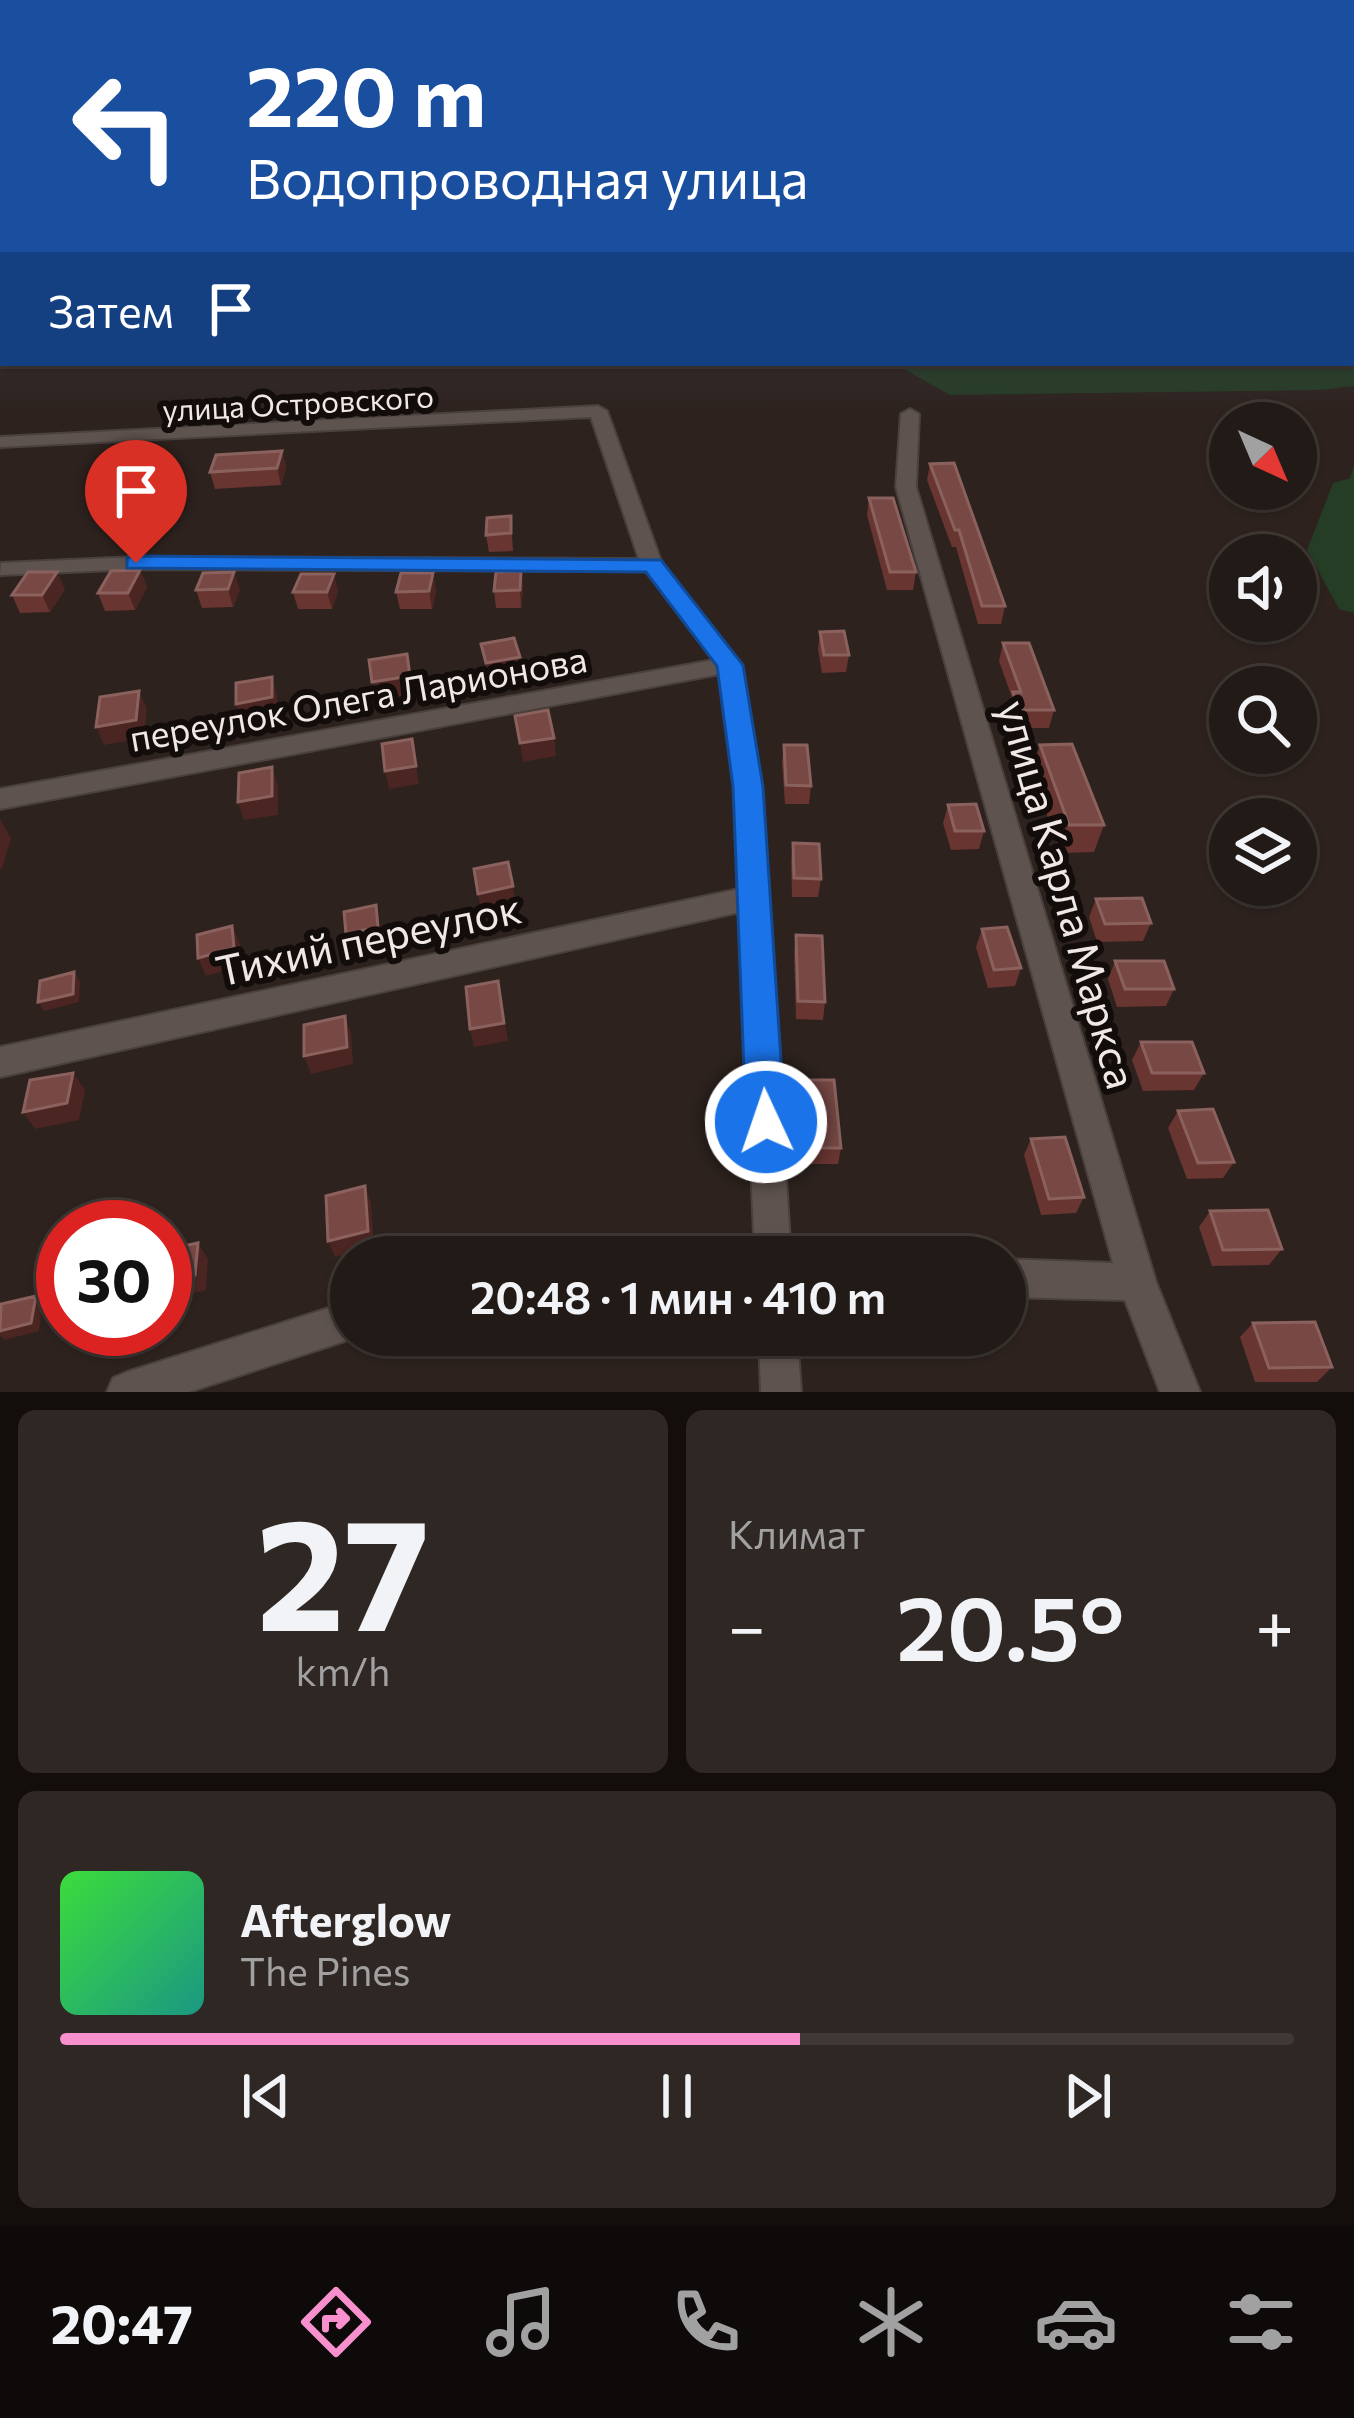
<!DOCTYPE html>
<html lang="ru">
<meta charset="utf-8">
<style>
body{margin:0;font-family:Commissioner,sans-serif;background:#2e2723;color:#f1f3f6;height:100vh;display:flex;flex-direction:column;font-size:45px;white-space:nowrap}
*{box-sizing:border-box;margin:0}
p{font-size:39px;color:#a2a1a1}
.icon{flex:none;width:66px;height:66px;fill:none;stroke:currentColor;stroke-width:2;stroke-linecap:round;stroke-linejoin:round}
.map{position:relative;height:1392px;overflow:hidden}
.side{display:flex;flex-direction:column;gap:18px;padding:18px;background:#130e0c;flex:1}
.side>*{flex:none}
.banner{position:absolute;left:0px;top:0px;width:1356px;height:366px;box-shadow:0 3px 9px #0004,0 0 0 3px #3f3835;background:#1a4fa0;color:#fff;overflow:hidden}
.needle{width:78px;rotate:136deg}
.fabs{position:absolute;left:1209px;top:402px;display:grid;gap:24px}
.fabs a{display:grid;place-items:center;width:108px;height:108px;border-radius:50%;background:#221a16;box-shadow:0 3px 9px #0004,0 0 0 3px #3f3835;font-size:60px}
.speed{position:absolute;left:36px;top:1200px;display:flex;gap:24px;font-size:60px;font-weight:700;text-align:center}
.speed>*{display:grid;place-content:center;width:156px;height:156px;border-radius:50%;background:#221a16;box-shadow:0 3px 9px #0004,0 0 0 3px #3f3835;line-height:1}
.speed .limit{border:18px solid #d22;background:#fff;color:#111}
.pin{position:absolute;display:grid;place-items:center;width:102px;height:102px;color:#fff;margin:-123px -51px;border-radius:50% 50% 50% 0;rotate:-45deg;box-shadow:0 0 12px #0007}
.pin .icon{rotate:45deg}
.me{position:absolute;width:132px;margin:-66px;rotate:357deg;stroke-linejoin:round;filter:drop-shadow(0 0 9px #0008)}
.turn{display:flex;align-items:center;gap:42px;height:252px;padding:0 48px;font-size:54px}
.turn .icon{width:156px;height:156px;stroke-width:2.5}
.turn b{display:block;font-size:84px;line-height:102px}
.then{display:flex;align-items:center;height:114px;padding:0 48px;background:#0003;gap:24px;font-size:45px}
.big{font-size:90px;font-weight:600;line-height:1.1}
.side .tile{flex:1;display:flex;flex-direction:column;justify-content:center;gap:18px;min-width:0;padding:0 42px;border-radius:18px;background:#2e2723}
.side .dial{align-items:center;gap:0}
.dial b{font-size:156px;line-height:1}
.song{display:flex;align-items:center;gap:36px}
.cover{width:144px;height:144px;border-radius:18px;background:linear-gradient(135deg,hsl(120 70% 55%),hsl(170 70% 35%))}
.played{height:12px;border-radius:6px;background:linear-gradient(90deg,#f790cd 60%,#3f3835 60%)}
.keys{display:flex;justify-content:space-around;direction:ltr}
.heat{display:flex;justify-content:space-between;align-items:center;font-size:66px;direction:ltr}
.side .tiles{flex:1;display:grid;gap:18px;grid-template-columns:1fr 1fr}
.tile:last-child{grid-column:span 2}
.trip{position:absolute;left:330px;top:1236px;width:696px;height:120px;border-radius:60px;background:#221a16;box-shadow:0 3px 9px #0004,0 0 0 3px #3f3835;font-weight:600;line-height:120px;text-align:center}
.dock{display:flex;height:192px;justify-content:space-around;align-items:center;background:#0e0a09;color:#a2a1a1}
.dock .icon{width:84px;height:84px}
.dock .on{color:#f790cd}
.dock b{font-size:54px;color:#f1f3f6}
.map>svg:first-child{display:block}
.green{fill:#253c25}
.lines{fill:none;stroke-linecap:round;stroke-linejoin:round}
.minor-casing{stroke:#49413d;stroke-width:4}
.major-casing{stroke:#49413d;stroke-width:4}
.minor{fill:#5f534f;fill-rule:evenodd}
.major{fill:#b4807b;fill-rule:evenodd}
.wall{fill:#683531}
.shaded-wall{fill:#4a2521}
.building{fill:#774844;stroke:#8a615d;stroke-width:3}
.route{fill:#1a73e8;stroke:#114b97;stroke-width:3}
.labels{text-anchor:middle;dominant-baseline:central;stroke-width:12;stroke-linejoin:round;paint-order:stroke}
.far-street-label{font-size:30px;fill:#efe8e5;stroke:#120d0b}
.street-label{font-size:36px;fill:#efe8e5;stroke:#120d0b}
.near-street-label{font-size:42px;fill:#efe8e5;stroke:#120d0b}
</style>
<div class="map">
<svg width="1354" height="1392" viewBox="0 0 1354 1392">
<rect width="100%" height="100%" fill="#2d221e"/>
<path class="green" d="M1354,330V386L1320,390L950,395L893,363H1353Z
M1354,466V613L1339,609L1307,550L1333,483L1350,478Z"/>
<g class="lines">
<defs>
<path id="minor" d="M0,343H3V353H0Z
M598,406L607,411L662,564L742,665L761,787L791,1257H755L740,912L0,1077V1047L739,889L735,787L720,674L0,809V789L714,660L646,571L136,569L0,575L1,563L136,557L639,559L591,417L0,447V437Z
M910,409L919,414L916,487L1156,1282L1200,1392H1160L1125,1300L1005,1297V1259L1113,1263L896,487L901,414Z
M351,1301V1335H361L351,1339L189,1392H107L113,1378L127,1372Z
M759,1335H797L801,1392H761Z"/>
<path id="major" d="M1353,308H1354V320H1353Z"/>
</defs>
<use href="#minor" class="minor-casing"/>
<use href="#major" class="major-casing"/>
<use href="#minor" class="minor"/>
<use href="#major" class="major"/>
</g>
<path class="wall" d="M282,451L286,467L281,485L215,489L210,472Z
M930,464L1005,606L1001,624H978L956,547H952L927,480Z
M869,498L916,572L913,590H887L867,515Z
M511,516L513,551L489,552L486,535Z
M140,570L147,587L135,610L105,611L98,593Z
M521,571L523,589L521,608H496L494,591Z
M433,573L436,591L432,609H400L396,592Z
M65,589L50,612L20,613L12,595Z
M196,590H240L233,607L202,608Z
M338,591L332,609H298L293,592Z
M820,632L849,655L846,672L822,673L818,649Z
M1003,643L1054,710L1049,728H1014L1008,710L1012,698L999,661Z
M784,745L811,786L809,804H785L782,763Z
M1040,745L1104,825L1094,852L1060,853L1032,772Z
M948,805L984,831L979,849L951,850L943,823Z
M793,843L821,879L818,897H792L791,861Z
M1096,899L1151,923L1143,941L1097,942L1089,917Z
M982,929L1021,968L1015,986L988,988L976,947Z
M796,935L825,1002L823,1020L796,1019L794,953Z
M1115,961L1174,989L1166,1006L1117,1007L1108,979Z
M1141,1042L1204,1073L1194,1090L1143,1091L1132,1060Z
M801,1080L841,1148L838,1164H805L799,1098Z
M1178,1111L1234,1162L1223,1178L1187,1179L1168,1128Z
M1031,1139L1084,1197L1076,1213L1041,1215L1024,1155Z
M1210,1211L1282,1249L1269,1265L1212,1266L1199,1227Z
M1253,1323L1332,1367L1317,1382H1255L1240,1337Z"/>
<path class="shaded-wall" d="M282,451L286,467L281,485L277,468Z
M140,570L147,587L135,610L128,593Z
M521,571L523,589L521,608L520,590Z
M57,572L65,589L50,612L42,595Z
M234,572L240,590L233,607L228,589Z
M433,573L436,591L432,609L429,591Z
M334,574L338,591L332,609L327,592Z
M407,654L414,694L376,700L372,682Z
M520,657L522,675L488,681L486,663Z
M272,677L277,695L278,715L242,722L236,704Z
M139,691L147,709L144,738L104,745L96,727Z
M554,738L556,756L523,762L520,743Z
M412,739L419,784L389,789L385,771Z
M272,767L278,786V815L244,820L238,802Z
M0,819L11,838L2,869H0Z
M513,886L516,905L481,912L478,894Z
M376,905L381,936L349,943L346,934Z
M232,926L240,944L241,966L206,976L198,958Z
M74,972L80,981L79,1002L44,1011L38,1002Z
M498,981L508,1041L474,1047L470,1029Z
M345,1016L351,1034L353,1064L311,1074L304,1056Z
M73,1073L85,1090L79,1120L35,1129L23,1112Z
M365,1186L371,1203L374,1247L335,1257L328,1241Z
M198,1243L208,1259L206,1290L165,1300V1282Z
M36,1296L43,1303L39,1331L4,1340L0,1336V1331Z"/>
<path class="building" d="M282,451L277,468L210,472L216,455Z
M954,463L1005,606H982L959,530H955L930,464Z
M869,498H893L916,572H890Z
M511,516V533L486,535L487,518Z
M140,570L128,593H98L111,571Z
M521,571L520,590L494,591L496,572Z
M28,572H57L42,595H12Z
M234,572L228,589L196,590L203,573Z
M401,573H433L429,591L396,592Z
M301,574H334L327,592H293Z
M844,631L849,655H824L820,632Z
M514,638L520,657L486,663L481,644Z
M1003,643H1029L1054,710H1019L1013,692H1021Z
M407,654L410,676L372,682L369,660Z
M272,677V697L236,704V683Z
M139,691L136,720L96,727L100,697Z
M548,710L554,738L520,743L515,716Z
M412,739L416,766L385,771L382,744Z
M1072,744L1104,825H1069L1040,745Z
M784,745H807L811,786L786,785Z
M272,767V796L238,802L239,773Z
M976,804L984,831H955L948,805Z
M793,843L819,844L821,879L794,878Z
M508,862L513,886L478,894L474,869Z
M1142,898L1151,923L1105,924L1096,899Z
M376,905L378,927L346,934L344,912Z
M232,926L234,948L198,958L197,935Z
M1007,927L1021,968L994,970L982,929Z
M796,935L822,936L825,1002L798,1001Z
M1115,961H1164L1174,989H1125Z
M74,972L73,994L38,1002L40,981Z
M498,981L504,1023L470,1029L466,987Z
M345,1016L347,1047L304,1056V1025Z
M1141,1042H1192L1204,1073H1152Z
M73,1073L67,1103L23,1112L30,1080Z
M801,1080H834L841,1148H807Z
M1213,1109L1234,1162L1198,1163L1178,1111Z
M1065,1137L1084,1197L1049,1199L1031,1139Z
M365,1186L368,1231L328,1241L326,1196Z
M1268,1210L1282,1249L1223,1250L1210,1211Z
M198,1243L195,1275L165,1282V1250Z
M36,1296L31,1323L0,1331L1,1304Z
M1315,1322L1332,1367L1269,1368L1253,1323Z"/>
<linearGradient id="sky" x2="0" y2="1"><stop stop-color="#191310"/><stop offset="0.53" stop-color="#46444c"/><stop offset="1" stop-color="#46444c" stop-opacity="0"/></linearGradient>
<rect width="1354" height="412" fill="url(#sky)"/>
<path class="route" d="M136,556L661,560L743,665L763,787L785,1122L779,1135L766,1140L752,1135L746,1122L733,787L717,666L646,572L127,568V558Z"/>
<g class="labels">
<g class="far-street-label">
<text transform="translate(298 402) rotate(-3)">улица Островского</text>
</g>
<g class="street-label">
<text transform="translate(358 697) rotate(-10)">переулок Олега Ларионова</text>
</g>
<g class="near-street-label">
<text transform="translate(1069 894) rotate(74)">улица Карла Маркса</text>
<text transform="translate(368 938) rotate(-12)">Тихий переулок</text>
</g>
</g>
</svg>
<div class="fabs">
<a><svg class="needle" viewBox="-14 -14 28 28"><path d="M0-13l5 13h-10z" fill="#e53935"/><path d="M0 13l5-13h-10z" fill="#a2a1a1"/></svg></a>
<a><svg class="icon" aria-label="sound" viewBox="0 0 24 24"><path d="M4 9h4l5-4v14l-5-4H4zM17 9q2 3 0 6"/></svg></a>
<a><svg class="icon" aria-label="search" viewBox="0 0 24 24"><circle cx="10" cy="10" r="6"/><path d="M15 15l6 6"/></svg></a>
<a><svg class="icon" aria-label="layers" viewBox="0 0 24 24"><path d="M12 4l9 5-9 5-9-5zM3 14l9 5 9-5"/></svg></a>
</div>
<div class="speed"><div class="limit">30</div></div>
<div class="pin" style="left:136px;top:563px;background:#d93025"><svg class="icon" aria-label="arrive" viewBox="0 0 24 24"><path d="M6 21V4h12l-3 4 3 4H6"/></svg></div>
<svg class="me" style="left:766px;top:1122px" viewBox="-20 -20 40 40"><circle r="17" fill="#1a73e8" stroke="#fff" stroke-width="3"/><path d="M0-11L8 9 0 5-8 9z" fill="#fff"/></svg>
<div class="trip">20:48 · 1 мин · 410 m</div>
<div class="banner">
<div class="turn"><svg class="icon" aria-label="left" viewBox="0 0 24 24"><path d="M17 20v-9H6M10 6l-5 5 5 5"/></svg><div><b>220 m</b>Водопроводная улица</div></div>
<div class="then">Затем<svg class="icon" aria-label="arrive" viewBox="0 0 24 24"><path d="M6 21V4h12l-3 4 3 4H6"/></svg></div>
</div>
</div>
<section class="side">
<div class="tiles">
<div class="tile dial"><b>27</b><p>km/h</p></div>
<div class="tile"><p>Климат</p>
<div class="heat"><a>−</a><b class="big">20.5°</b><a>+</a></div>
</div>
<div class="tile">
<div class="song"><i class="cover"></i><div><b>Afterglow</b><p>The Pines</p></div></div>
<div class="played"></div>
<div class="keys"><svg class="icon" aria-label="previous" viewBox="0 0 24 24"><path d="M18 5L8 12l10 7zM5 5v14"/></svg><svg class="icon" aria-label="pause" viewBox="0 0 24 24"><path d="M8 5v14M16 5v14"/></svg><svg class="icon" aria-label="next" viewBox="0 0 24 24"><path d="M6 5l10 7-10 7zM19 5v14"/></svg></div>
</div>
</div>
</section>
<nav class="dock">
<b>20:47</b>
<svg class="icon on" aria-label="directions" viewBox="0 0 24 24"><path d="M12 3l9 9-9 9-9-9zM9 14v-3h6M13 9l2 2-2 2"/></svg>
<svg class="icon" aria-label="music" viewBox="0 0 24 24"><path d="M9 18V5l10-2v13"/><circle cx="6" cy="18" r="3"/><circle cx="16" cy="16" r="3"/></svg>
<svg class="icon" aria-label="phone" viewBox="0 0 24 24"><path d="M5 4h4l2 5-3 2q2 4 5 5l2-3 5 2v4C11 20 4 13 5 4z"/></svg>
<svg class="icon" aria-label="climate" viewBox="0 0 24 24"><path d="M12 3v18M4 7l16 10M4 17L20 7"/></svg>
<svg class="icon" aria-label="car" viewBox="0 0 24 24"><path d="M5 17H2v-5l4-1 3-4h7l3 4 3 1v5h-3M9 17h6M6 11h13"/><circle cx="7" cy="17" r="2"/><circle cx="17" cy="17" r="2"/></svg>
<svg class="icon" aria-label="filters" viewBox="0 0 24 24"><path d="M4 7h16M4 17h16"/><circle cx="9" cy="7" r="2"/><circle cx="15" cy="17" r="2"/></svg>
</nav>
